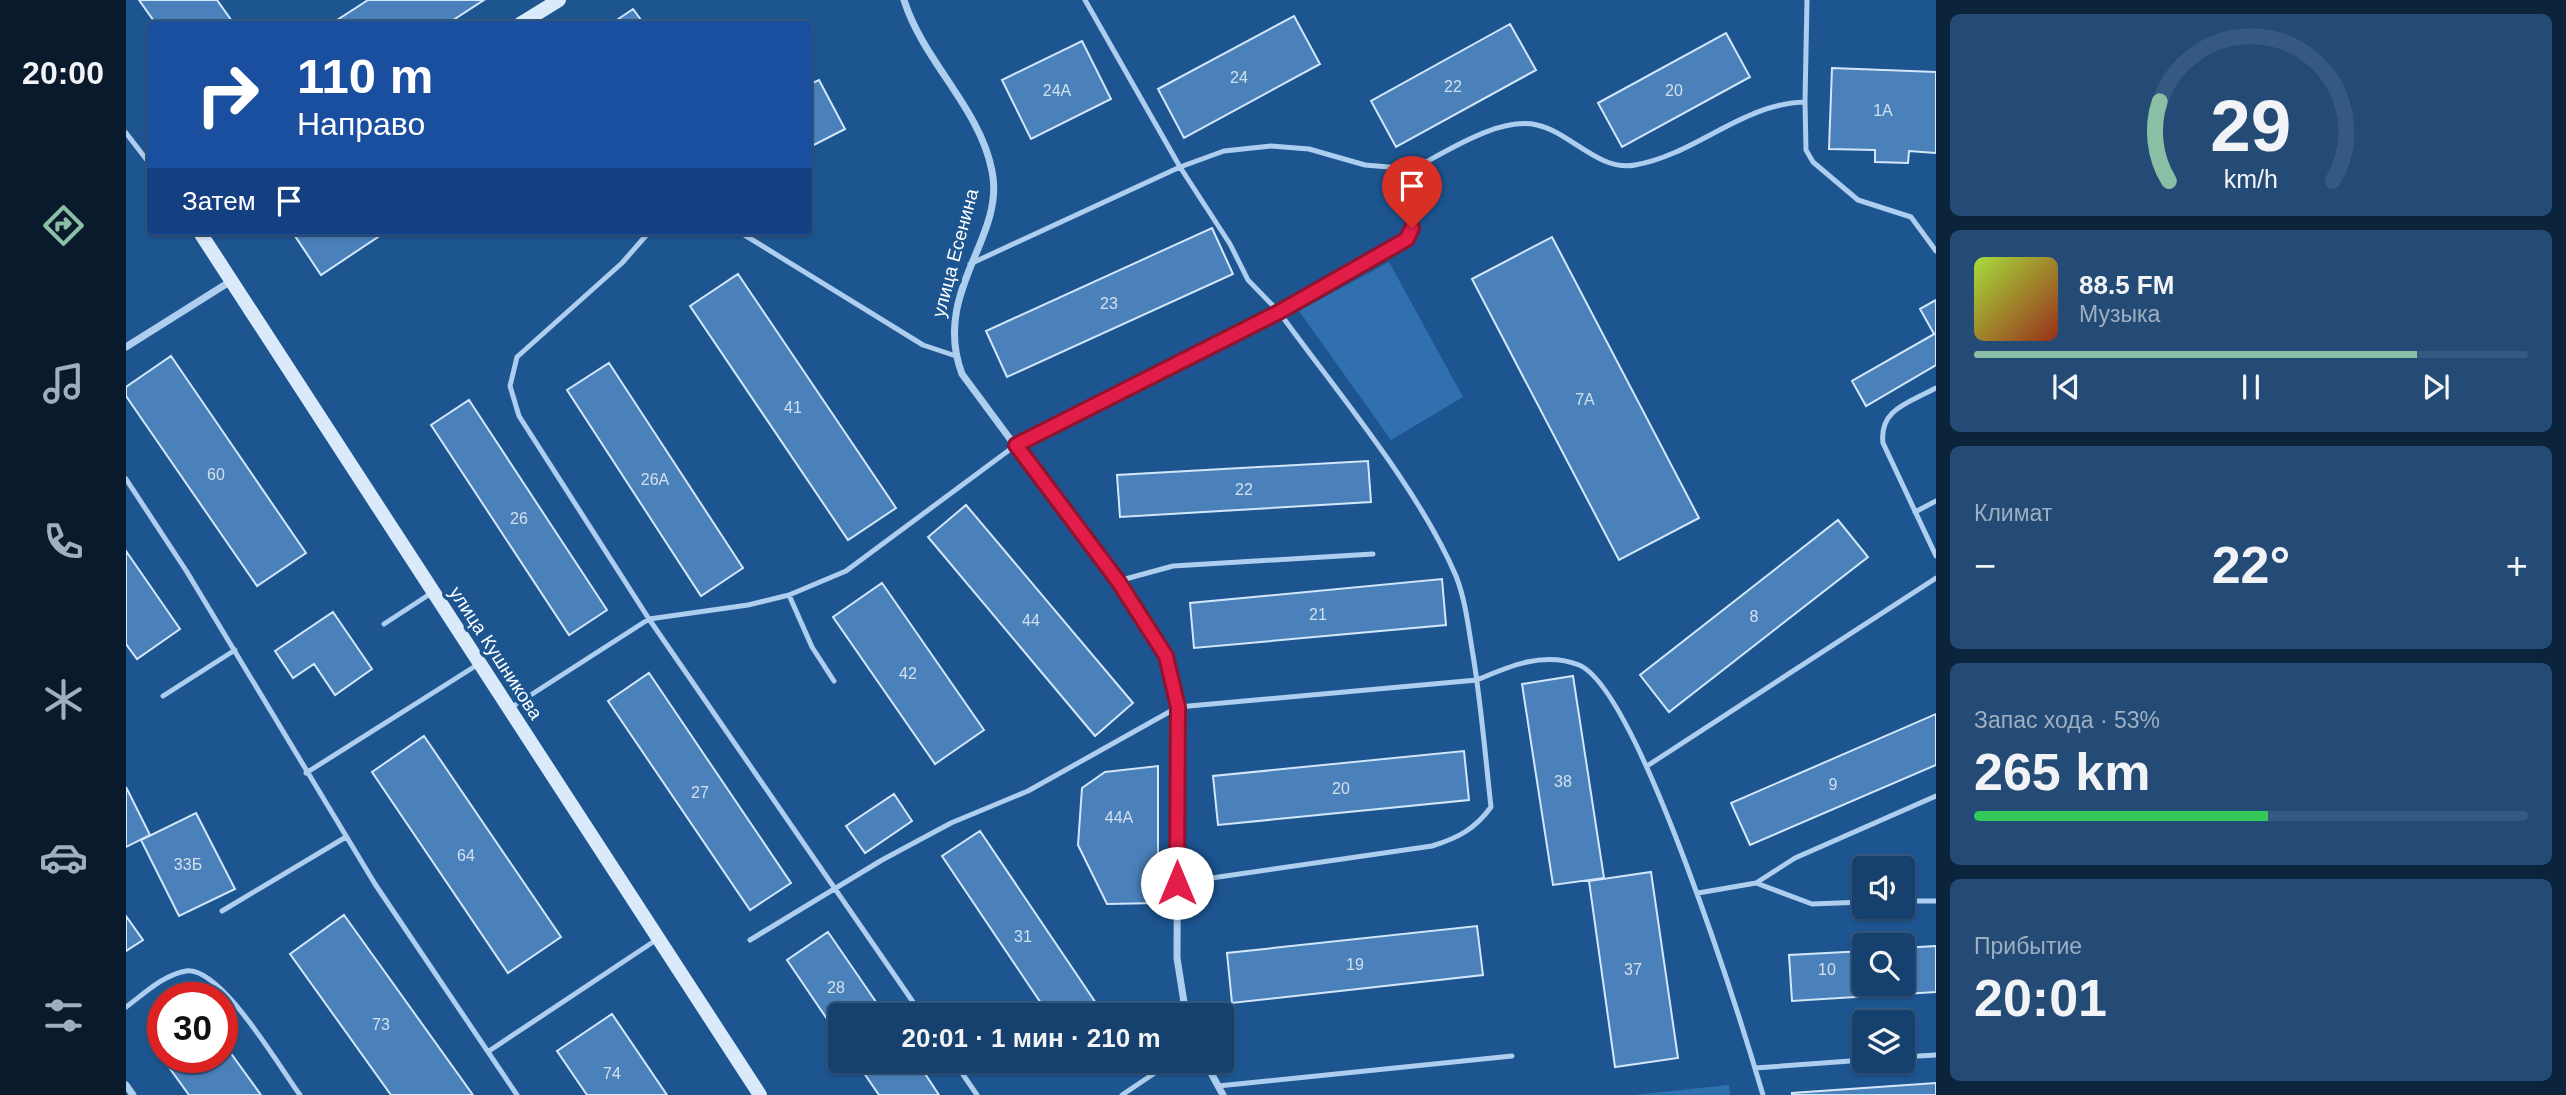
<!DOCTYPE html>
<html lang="ru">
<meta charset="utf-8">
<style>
body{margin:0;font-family:Helvetica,sans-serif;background:#234b75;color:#f1f3f6;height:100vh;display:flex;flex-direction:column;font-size:26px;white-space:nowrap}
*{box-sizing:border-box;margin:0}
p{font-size:23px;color:#9eafc2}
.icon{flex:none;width:38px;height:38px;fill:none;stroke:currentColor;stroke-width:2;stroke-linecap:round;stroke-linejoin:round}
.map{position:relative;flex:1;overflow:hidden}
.panel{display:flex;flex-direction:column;gap:14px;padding:14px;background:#0c233c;width:630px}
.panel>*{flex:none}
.guide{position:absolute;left:21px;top:21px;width:665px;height:214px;border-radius:7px;box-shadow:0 2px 5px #0004,0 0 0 2px #355980;background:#1a4fa0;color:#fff;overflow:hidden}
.controls{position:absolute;left:1726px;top:856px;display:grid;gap:14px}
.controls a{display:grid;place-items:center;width:63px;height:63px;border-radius:7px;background:#16406d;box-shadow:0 2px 5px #0004,0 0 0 2px #355980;font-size:35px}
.speed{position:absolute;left:21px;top:982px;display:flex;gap:14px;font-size:35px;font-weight:700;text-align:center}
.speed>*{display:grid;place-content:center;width:91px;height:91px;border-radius:50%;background:#16406d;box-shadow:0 2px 5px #0004,0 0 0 2px #355980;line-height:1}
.speed .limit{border:10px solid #d22;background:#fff;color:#111}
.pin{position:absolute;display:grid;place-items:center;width:60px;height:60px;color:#fff;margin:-72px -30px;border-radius:50% 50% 50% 0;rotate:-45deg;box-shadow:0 0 7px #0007}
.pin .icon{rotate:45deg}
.me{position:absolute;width:77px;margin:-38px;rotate:0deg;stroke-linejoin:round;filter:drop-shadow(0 0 5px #0008)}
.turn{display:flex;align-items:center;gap:24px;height:147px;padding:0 35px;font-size:32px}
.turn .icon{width:91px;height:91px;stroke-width:2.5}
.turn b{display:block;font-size:49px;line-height:60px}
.then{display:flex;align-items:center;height:66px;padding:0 35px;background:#0003;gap:14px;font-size:26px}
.big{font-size:52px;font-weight:700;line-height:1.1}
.panel .widget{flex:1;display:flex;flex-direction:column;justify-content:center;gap:10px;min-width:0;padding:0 24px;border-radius:10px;background:#234b75}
.panel .dial{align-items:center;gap:0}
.dial svg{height:182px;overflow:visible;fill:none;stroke:#355980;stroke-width:7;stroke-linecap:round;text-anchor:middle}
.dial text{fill:#f1f3f6;stroke:none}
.song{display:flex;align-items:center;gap:21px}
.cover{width:84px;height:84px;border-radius:10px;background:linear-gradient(135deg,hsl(80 70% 55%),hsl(10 70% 35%))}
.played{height:7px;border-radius:4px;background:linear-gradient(90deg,#8abfa5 80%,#355980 80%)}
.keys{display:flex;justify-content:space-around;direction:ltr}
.heat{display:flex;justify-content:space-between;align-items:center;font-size:38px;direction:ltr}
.charge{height:10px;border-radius:5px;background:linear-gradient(90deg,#34c759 53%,#355980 0)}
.trip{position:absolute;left:702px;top:1003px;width:406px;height:70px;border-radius:7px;background:#16406d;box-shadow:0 2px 5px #0004,0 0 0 2px #355980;font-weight:700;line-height:70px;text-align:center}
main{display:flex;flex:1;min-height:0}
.menu{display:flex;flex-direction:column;width:126px;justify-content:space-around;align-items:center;background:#091a2c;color:#9eafc2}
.menu .icon{width:49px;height:49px}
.menu .current{color:#8abfa5}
.menu b{font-size:32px;color:#f1f3f6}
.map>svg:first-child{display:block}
.green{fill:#3070af}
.building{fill:#4a81ba;stroke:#d3e7fa;stroke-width:2}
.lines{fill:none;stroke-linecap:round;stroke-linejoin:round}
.lane{stroke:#adceee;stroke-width:5}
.street{stroke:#adceee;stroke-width:7}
.secondary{stroke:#daeafa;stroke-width:14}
.route-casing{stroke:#92132f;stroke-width:18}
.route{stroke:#e11d48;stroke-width:12}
.labels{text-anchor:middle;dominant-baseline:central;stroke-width:7;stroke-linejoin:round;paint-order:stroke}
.number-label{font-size:16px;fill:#d2e0ee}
.street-label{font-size:19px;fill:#fff;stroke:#1d5591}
</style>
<main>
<nav class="menu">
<b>20:00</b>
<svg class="icon current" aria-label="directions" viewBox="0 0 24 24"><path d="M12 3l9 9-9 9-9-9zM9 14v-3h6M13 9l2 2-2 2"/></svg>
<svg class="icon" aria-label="music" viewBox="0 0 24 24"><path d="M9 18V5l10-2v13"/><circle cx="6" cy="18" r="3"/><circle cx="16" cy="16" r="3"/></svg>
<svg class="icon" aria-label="phone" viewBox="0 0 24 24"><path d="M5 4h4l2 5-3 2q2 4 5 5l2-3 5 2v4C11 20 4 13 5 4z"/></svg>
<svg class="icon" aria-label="climate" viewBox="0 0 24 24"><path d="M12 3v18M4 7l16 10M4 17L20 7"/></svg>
<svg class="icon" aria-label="car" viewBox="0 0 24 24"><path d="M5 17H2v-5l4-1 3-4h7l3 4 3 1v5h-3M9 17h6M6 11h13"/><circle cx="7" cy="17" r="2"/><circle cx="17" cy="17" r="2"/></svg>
<svg class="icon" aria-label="filters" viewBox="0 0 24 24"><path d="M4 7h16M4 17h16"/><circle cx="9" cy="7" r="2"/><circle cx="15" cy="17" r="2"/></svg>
</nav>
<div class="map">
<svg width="1810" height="1095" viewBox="0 0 1810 1095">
<rect width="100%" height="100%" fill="#1d5591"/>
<path class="green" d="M1263,262L1337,397L1265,440L1173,311Z
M1603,1085L1604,1095H1507Z"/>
<path class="building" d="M13,0H91L108,24H30Z
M242,0H358L321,24H205Z
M507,9L518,24H485Z
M1168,16L1194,64L1058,138L1032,89Z
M1384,24L1410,70L1270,147L1245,101Z
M1600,33L1624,77L1496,147L1472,103Z
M956,41L985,99L905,139L876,80Z
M1706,68L1810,72V153L1783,151L1782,163L1749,162V150L1703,149Z
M693,80L719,129L686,146L682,140V85Z
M1086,228L1107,274L881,377L860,331Z
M178,231H261L195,275L169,236Z
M1426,237L1573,518L1493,560L1346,279Z
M612,274L770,508L722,540L564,306Z
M1810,300V333L1808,334L1794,309Z
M1810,333V365L1740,406L1726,381Z
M45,356L180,553L131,586L0,396V387Z
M483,363L617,568L575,596L441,390Z
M343,400L481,610L443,635L305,425Z
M1242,461L1245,502L994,517L991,475Z
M840,505L1007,703L969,736L802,537Z
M1712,520L1742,557L1543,712L1514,675Z
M0,551L54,629L11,659L0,644Z
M1316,579L1320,625L1068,648L1064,603Z
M756,583L858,730L809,764L707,617Z
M207,612L246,669L209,695L188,664L167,678L149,651Z
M523,673L665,883L624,910L482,701Z
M1447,676L1478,878L1427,885L1396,684Z
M1810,714V765L1624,845L1605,803Z
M298,736L435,937L382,973L246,772Z
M1338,751L1343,800L1092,825L1087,776Z
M1032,766V903L981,904L952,845L956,788L979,772Z
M0,787L24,835L0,847Z
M768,794L786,821L739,853L720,826Z
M70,813L109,889L53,916L15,840Z
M854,831L978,1015H923L816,856Z
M1525,872L1552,1058L1489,1067L1463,881Z
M218,915L347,1095H265L164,954Z
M0,916L17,940L0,951Z
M1351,926L1357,975L1106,1003L1101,953Z
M702,932L759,1015H714V1038L661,960Z
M1810,946V992L1666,1001L1663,955L1738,951V984H1776V948Z
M486,1014L541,1095H461L431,1051Z
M96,1041L135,1095H63L29,1048L37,1042V1057H96Z
M729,1060H790L813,1095H753Z
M1810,1083V1095H1666V1093Z"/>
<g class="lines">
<path class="lane" d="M1679,102L1680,150L1687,162L1732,200L1785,217L1810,251
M0,133L24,164
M524,231L496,263L391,357L384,386L393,416L523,619L796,1015
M612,231L797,345L830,356
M844,264L1054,167L1098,151L1145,146L1183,149L1239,165L1287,169
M1810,388C1783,403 1753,409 1757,443L1810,556
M0,479L61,572L249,884L391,1095
M1789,512L1810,501
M992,581L1047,566L1247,554
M663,595L686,647L708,681
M258,624L307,592
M37,696L109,650
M386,707L523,619L622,605L663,595L720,571L890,445L1153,312L1122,280L1104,244L1054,167L959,0
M1521,766L1810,578
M180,773L351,665
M1051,883L1306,846C1332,838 1349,829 1365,807C1359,754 1355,701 1346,649C1342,624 1339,599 1330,576C1292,487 1210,391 1153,312L1281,239L1288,209L1287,169C1320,152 1373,116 1411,125C1444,132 1473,172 1509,165C1569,155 1617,103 1679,102L1681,0
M1630,883L1686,904L1738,902
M1572,893L1630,883L1669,858L1810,796
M1776,901H1810
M96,911L220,837
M624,940L756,860L825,823L902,791L1052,707L1351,680C1383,666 1418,651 1453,665C1513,690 1616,1024 1637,1095
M0,1007C18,994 37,975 60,971C95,966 154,1068 174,1095
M363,1051L530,940
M1776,1057L1810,1055
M827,1060L851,1095
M1629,1068L1738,1060
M1092,1086L1386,1056
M996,1095L1048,1060"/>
<path class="street" d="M778,0C797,61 854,108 866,171C880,238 805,291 836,374L1018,620L1040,656L1052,707L1051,958L1060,1015
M0,347L105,281
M1078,1060L1097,1095
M0,1085L7,1095"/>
<path class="secondary" d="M394,24L433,0
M73,231L634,1095"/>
</g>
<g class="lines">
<defs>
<path id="route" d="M1051,883L1052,707L1040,656L992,581L890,445L1153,312L1281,239L1286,228"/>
</defs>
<use href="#route" class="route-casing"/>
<use href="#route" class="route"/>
</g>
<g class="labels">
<g class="number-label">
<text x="1113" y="77">24</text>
<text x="1327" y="86">22</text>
<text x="931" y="90">24А</text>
<text x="1548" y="90">20</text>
<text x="1757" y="110">1А</text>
<text x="983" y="303">23</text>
<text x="1459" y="399">7А</text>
<text x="667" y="407">41</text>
<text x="90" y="474">60</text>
<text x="529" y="479">26А</text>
<text x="1118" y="489">22</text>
<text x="393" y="518">26</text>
<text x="1192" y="614">21</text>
<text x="1628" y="616">8</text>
<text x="905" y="620">44</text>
<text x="782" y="673">42</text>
<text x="1437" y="781">38</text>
<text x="1707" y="784">9</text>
<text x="1215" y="788">20</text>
<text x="574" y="792">27</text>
<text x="993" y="817">44А</text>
<text x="340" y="855">64</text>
<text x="62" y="864">33Б</text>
<text x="897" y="936">31</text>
<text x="1229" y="964">19</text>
<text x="1507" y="969">37</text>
<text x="1701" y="969">10</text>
<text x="710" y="987">28</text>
<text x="255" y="1024">73</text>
<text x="486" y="1073">74</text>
</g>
<g class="street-label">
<text transform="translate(829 253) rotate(-75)">улица Есенина</text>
<text transform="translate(370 653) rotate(57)">улица Кушникова</text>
</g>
</g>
</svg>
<div class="controls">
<a><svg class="icon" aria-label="sound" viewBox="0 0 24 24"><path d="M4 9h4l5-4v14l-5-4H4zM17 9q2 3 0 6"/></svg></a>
<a><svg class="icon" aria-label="search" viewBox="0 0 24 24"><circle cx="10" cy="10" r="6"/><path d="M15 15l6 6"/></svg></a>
<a><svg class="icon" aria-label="layers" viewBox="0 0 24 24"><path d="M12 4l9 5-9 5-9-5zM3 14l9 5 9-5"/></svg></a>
</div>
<div class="speed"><div class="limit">30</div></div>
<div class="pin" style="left:1286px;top:228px;background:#d93025"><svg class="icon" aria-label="arrive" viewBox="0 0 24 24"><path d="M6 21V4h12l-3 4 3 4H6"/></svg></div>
<svg class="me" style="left:1051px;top:883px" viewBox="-20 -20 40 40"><circle r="19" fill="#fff"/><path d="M0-13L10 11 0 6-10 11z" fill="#e11d48"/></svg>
<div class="trip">20:01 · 1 мин · 210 m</div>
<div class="guide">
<div class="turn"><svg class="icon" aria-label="right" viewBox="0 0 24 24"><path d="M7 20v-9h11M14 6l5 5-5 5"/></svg><div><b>110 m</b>Направо</div></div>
<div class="then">Затем<svg class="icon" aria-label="arrive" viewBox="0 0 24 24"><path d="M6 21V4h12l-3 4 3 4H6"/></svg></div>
</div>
</div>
<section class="panel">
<div class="widget dial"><svg viewBox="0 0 100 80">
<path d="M14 69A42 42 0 1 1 86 69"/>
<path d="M14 69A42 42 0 0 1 10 34" stroke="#8abfa5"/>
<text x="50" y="56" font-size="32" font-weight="700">29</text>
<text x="50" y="72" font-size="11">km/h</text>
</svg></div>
<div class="widget">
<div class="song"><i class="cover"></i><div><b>88.5 FM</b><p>Музыка</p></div></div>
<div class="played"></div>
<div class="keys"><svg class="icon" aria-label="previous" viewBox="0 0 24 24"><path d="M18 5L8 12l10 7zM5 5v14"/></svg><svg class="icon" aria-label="pause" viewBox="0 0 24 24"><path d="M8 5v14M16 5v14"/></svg><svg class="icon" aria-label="next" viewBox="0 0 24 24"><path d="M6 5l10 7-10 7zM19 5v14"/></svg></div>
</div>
<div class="widget"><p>Климат</p>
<div class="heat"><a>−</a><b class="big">22°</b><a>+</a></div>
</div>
<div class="widget"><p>Запас хода · 53%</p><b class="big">265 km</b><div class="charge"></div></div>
<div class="widget"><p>Прибытие</p><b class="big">20:01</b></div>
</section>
</main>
